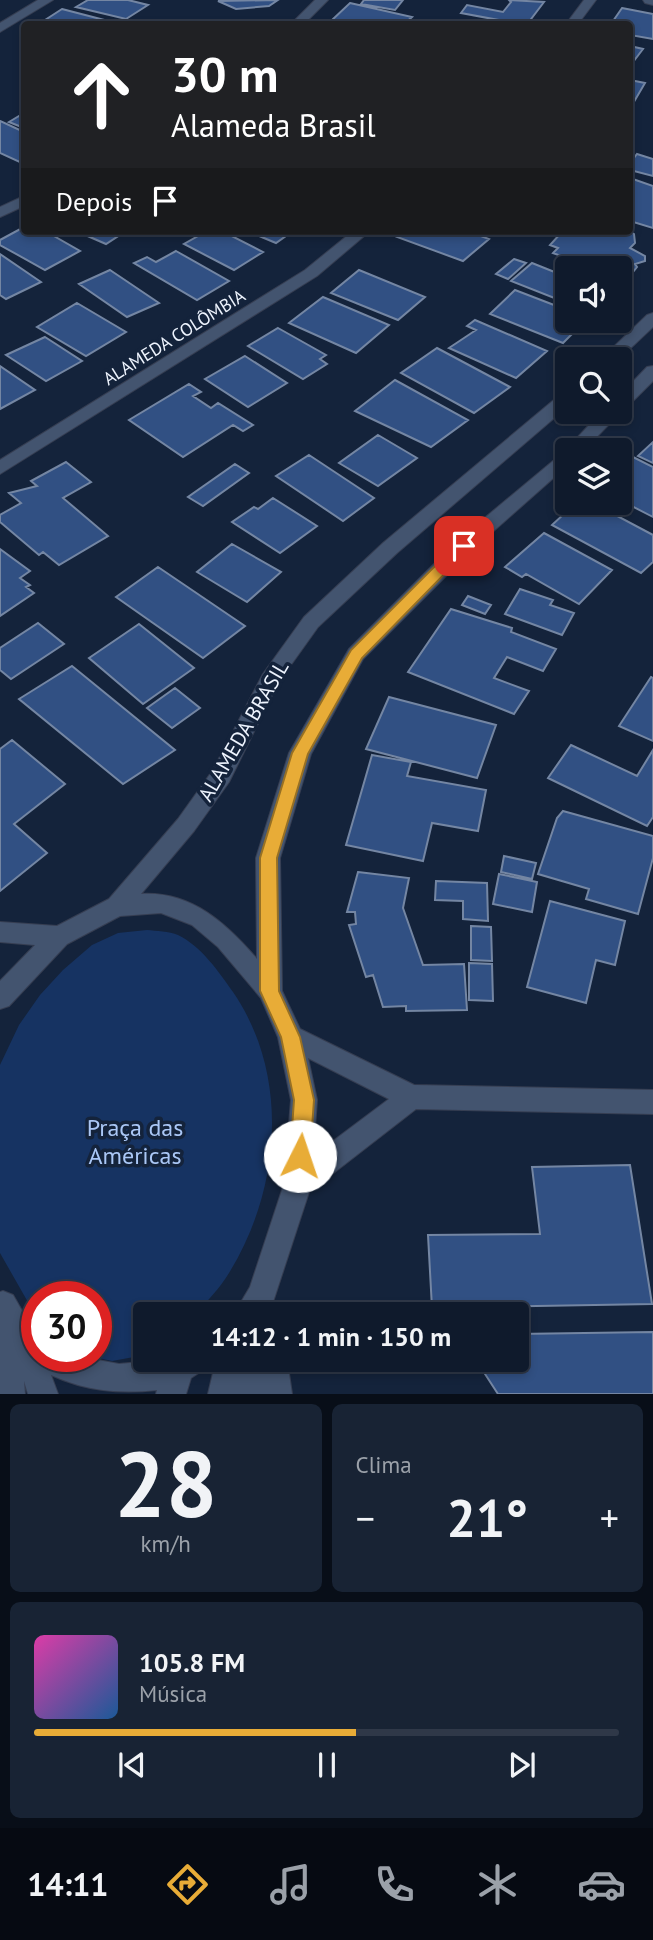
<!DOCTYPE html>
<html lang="pt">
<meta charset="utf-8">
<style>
body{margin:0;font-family:"PT Sans",sans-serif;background:#182334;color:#f1f3f6;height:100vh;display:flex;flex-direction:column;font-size:26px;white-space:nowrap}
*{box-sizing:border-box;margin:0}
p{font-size:23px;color:#9ba1a9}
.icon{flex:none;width:38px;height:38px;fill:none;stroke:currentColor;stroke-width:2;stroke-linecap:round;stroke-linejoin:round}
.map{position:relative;height:1394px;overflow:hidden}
.panel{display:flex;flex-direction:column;gap:10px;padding:10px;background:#080e18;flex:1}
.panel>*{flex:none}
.hud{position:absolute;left:21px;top:21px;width:612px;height:214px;border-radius:7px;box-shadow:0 4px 10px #0003,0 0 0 2px #2f3848;background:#202124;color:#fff;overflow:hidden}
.buttons{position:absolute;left:555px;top:256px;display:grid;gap:14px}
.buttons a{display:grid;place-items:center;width:77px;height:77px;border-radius:7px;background:#0f1a2c;box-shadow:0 4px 10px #0003,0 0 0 2px #2f3848;font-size:35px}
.speed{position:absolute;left:21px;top:1281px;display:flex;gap:14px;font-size:35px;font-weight:700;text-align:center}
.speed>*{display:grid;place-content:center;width:91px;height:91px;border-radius:50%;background:#0f1a2c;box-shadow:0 4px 10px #0003,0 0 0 2px #2f3848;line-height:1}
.speed .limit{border:10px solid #d22;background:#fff;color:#111}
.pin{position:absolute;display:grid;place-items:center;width:60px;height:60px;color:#fff;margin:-30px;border-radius:14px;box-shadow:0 4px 10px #0006}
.me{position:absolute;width:77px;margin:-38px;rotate:4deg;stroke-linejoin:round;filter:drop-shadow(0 0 5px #0008)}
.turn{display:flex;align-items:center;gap:24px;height:147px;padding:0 35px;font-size:32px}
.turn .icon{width:91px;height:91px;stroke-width:2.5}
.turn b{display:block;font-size:49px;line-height:60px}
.then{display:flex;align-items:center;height:66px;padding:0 35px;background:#0003;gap:14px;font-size:26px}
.big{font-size:52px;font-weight:800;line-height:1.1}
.panel .card{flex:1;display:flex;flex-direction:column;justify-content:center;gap:10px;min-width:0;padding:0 24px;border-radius:10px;background:#182334}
.panel .dial{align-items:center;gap:0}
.dial b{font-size:91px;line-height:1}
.song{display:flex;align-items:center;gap:21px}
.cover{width:84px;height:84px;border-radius:10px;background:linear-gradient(135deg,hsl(320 70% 55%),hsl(210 70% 35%))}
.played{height:7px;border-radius:4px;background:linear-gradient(90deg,#e8ac37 55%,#2f3848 55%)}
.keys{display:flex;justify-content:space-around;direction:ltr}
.heat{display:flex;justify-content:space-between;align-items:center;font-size:38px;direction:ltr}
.panel .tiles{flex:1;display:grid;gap:10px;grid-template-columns:1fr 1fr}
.card:last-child{grid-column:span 2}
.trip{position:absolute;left:133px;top:1302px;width:396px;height:70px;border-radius:7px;background:#0f1a2c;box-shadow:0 4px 10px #0003,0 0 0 2px #2f3848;font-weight:800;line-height:70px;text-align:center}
.tabs{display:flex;height:112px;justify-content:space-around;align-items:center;background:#060a12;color:#9ba1a9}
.tabs .icon{width:49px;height:49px}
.tabs .current{color:#e8ac37}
.tabs b{font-size:32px;color:#f1f3f6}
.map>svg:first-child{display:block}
.green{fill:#163362}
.building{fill:#315083;stroke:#7486a3;stroke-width:2}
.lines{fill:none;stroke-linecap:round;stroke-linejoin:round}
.minor-casing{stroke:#363e52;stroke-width:2}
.minor{fill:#43546f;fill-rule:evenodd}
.route{fill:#e8ac37;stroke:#977024;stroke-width:2}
.labels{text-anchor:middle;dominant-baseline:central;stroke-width:7;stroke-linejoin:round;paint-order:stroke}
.far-street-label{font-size:18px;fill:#eef4fe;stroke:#14233b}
.street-label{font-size:21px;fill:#eef4fe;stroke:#14233b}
.near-park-label{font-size:24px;fill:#aac7f6;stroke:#14233b}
</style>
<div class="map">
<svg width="653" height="1394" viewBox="0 0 653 1394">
<rect width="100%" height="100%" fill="#14233b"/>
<path class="green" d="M147,930C156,931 169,931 178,935C201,946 219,972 233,992C290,1075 281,1189 229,1273C220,1288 207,1301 196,1314H145V1355L112,1361L89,1356H96V1297H37V1318L0,1253V1065L19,1025L40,995L63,970L92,945L118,933Z"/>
<path class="building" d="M88,0H128L148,5L126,19L76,7Z
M278,0L269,6L236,9L218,1Z
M364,0H403L395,10L361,4Z
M509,0L544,2L528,23L520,24L461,13L467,5L503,12L511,2Z
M350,3L412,17L404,24H345L331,21Z
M622,8L653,14V39L630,35V24H611Z
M62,9L116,23L39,24Z
M630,46L643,49L630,66Z
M630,80L645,83L631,107L630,106Z
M24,113V128L9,122Z
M0,121L24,132V164L0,153Z
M637,154L653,159V176L630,170V163Z
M630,178L653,186V228L630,221Z
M24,227V231H45L80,251L45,270L0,245V240Z
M76,231H126L106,244Z
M207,231H222L263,252L234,270L184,244Z
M247,231H293L276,243Z
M404,231H467L489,239L463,261L397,237Z
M577,231L590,234L629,231L634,234L635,243L630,248L645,256V261L635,264L637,267L633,272L623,277L620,276V268H593L553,253L558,248L550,245L561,233L571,236Z
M176,251L229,281L197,300L134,263L147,257L156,262Z
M0,254L41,282L6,299L0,295Z
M514,259L526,263L508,279L496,274Z
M532,263L567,277V303L511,281Z
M110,270L159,303L127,317L79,284Z
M359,270L425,297L398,320L331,293Z
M515,290L567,310V320H586L563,343L490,314Z
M323,297L389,325L356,353L289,323Z
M77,303L126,332L86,356L37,327Z
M475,320L547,351L516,378L449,348L476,330L467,326Z
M278,328L326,355L320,359L327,364L303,379L248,346Z
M45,337L82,361L46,381L6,355Z
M437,348L510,387L474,413L401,373Z
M245,356L287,383L248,407L205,379Z
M0,366L35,390L0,409Z
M395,380L468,420L431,447L355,411Z
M189,384L201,392L193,396L211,408L218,403L253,425L243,431L233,425L183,457L129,420Z
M378,435L417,458L378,486L339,463Z
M653,442V463L638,456Z
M309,455L374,498L343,521L276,476Z
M631,456L653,467V517L620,500V466Z
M66,462L91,482L63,498L108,536L59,565L43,552L39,555L0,522V515L21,503L9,493L37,486L31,481Z
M235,464L249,473L203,506L188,497Z
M273,498L317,526L280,553L232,522L254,507L258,509Z
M577,502H610L604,509L653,535V562L641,573L552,525Z
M544,533L612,570L579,604L526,574L522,577L505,567Z
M232,544L281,572L247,602L197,572Z
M0,549L30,571L20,578L30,585L26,587L34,593L0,616Z
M158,567L245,626L203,658L116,597Z
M520,589L553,600L550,605L574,613L562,635L505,614Z
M468,596L491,605L485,614L462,605Z
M451,609L512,628L511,632L556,649L543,671L507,657L494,678L529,691L514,714L408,672Z
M38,623L64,644L11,679L0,670V648Z
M139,624L194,668L143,704L89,658Z
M72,666L175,750L123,784L19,699Z
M651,677L653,678V741L619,726Z
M175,688L200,708L172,728L147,708Z
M389,697L496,725L477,778L366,749Z
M12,740L65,784L14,824L47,853L0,891V749Z
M571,745L637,776L653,750V817L647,826L548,778Z
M372,755L411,762L407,776L486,790L478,831L432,823L423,861L346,845Z
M563,811L653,836V858L638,914L586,899L589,889L538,874L557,818Z
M504,856L536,863L532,879L501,872Z
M358,872L409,878L403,908L423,965L464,964L467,1010L406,1011V1006L383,1007L373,975L366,977L349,925L356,924L355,912H347Z
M499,874L537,882L532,912L493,904Z
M436,881L487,883L488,921L463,919V901L435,900Z
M550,901L625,921L615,965L596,960L586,1003L527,987Z
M471,926L491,927L492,961L471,960Z
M469,963L492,964L493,1001L469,1000Z
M630,1165L652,1304L432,1308L428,1235L540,1234L532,1167Z
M653,1332V1394H498L485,1374L484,1360H516V1334Z"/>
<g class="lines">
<defs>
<path id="minor" d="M38,0H53L0,32V23Z
M315,0H328L304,24H291Z
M584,0H596L578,24H566Z
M643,0H653V5L645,3Z
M24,196V206L0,217V207Z
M353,231H370L317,276L0,474V460L305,270Z
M653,313V327L619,359H601L647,315Z
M653,366V381L626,408L620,409L621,411L618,415L584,450H567V466L471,551L363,659L311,754L280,858L282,991L300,1029L414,1085L653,1090V1114L416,1109L309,1192L272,1305L265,1314H234L250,1287L284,1184L291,1100L278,1037L261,998L218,947L192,925L161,913L120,916L67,944L9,1006L0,1009V981L35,945L0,942V922L57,926L109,899L178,819L213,770L263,674L304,617L383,543L561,394L567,393V407L397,553L318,627L278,683L229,782L194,831L141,894C191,891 226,923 257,959L256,858L289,753L349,649L457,541L565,451L602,411H620V395L647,367ZM308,1058L389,1099L313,1156L317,1100Z
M3,1291L13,1295L37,1337V1356H77L119,1364L162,1360H208L203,1370L191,1378L186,1394H156L157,1390C119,1394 86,1391 51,1375L58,1394H28L24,1381L25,1394H0V1292Z
M216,1360H287L292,1394H208Z"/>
</defs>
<use href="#minor" class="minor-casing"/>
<use href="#minor" class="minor"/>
</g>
<path class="route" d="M464,541L471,546L469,549L362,658L308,754L277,858L279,991L300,1037L314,1100L310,1156L307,1163L300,1166L293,1163L290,1156L294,1100L281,1037L260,991V858L292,753L351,650L459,542Z"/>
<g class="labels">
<g class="far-street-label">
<text transform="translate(174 337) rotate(-32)">ALAMEDA COLÔMBIA</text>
</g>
<g class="street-label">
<text transform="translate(243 731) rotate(-60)">ALAMEDA BRASIL</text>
</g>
<g class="near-park-label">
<text x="135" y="1127">Praça das<tspan x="135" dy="28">Américas</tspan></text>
</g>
</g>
</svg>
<div class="buttons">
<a><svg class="icon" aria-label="sound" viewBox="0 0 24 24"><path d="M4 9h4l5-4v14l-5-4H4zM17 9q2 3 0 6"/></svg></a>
<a><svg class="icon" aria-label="search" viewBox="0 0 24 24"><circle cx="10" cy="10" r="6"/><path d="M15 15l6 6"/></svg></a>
<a><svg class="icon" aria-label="layers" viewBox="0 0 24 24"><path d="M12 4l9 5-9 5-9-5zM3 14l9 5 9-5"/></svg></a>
</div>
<div class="speed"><div class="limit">30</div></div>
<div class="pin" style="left:464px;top:546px;background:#d93025"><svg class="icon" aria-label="arrive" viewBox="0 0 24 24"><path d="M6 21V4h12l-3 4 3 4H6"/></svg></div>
<svg class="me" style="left:300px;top:1156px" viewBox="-20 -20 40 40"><circle r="19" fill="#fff"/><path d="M0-13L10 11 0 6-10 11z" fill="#e8ac37"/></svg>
<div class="trip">14:12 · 1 min · 150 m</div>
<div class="hud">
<div class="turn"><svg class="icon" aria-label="ahead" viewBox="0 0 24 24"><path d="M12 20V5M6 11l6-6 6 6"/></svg><div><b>30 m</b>Alameda Brasil</div></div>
<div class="then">Depois<svg class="icon" aria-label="arrive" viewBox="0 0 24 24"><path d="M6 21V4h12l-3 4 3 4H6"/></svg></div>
</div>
</div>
<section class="panel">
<div class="tiles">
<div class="card dial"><b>28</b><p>km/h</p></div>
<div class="card"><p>Clima</p>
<div class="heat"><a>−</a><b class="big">21°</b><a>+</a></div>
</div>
<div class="card">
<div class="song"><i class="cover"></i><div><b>105.8 FM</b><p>Música</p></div></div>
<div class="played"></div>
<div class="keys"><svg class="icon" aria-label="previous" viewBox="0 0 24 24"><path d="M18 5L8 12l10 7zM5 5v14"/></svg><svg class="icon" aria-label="pause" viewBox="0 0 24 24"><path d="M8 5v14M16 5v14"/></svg><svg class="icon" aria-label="next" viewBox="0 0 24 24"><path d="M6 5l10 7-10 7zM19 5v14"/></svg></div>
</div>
</div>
</section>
<nav class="tabs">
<b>14:11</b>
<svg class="icon current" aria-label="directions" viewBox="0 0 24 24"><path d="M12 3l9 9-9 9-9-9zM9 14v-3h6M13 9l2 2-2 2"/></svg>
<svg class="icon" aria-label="music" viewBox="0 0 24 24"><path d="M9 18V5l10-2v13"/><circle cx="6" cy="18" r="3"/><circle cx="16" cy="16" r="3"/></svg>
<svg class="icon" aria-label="phone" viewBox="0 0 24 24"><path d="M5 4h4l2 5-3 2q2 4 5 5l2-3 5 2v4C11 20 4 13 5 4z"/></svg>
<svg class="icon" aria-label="climate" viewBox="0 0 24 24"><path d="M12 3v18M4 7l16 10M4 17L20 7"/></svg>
<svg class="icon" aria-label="car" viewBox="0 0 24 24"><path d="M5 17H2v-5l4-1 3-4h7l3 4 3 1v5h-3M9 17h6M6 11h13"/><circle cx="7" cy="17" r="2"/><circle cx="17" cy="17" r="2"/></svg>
</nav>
